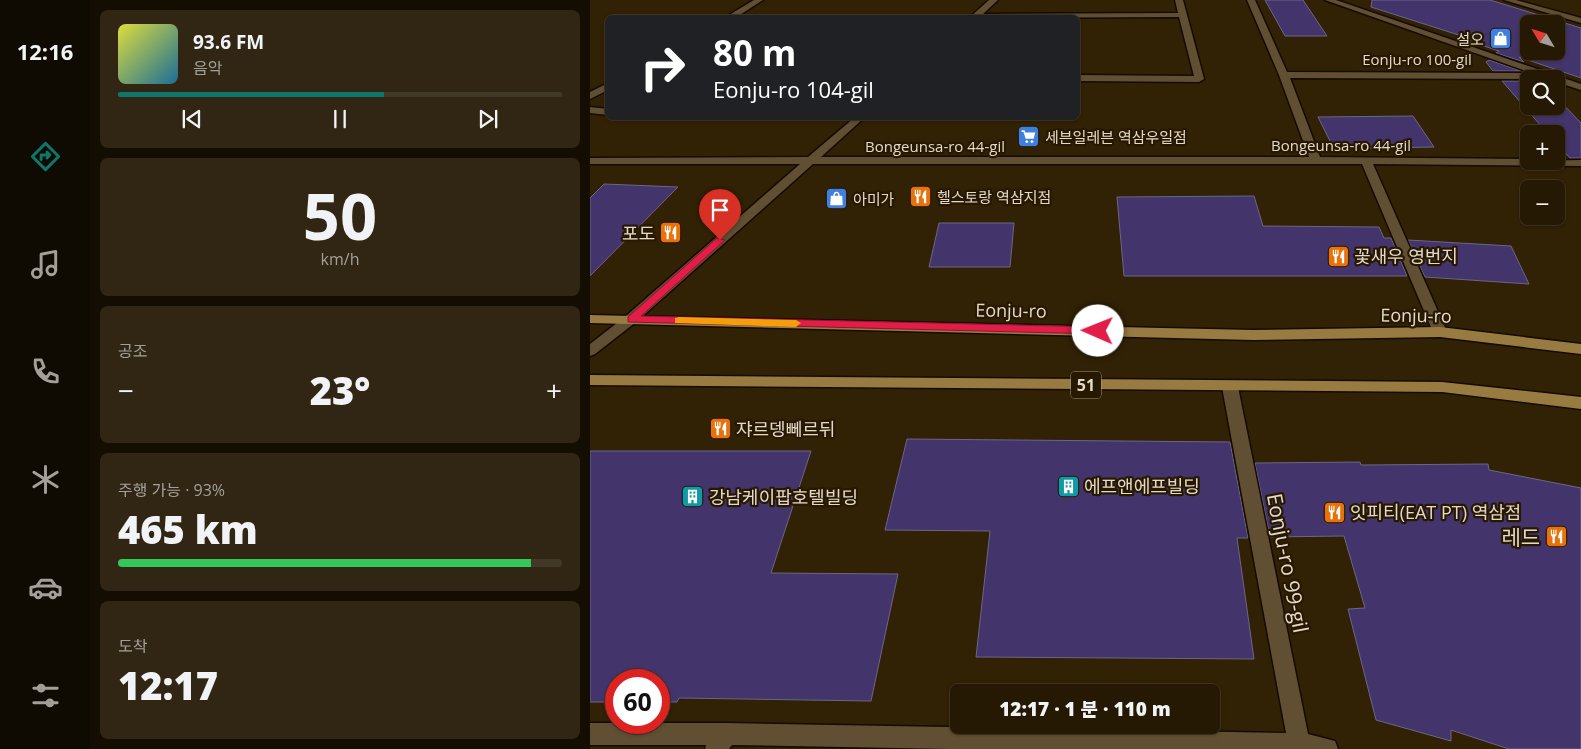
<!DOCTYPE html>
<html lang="ko">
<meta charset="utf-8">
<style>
body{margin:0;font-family:"Open Sans","Noto Sans KR",sans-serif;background:#312613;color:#f1f3f6;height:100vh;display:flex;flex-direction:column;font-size:19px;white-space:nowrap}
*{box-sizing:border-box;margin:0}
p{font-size:16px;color:#a3a09a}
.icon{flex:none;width:28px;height:28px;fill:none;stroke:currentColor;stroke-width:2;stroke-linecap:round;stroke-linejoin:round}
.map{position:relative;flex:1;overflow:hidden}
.panel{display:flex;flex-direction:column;gap:10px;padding:10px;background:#140e02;width:500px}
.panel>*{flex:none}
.hud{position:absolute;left:15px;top:15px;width:475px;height:105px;border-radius:8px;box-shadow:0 1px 4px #0004,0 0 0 1px #423826;background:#202124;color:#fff;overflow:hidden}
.needle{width:32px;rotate:308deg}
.controls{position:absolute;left:930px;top:15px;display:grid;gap:10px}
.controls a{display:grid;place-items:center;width:45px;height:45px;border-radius:8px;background:#251904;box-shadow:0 1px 4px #0004,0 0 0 1px #423826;font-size:25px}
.speed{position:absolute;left:15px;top:669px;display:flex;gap:10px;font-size:25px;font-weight:700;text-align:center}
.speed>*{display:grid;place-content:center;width:65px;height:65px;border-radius:50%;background:#251904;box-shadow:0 1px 4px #0004,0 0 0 1px #423826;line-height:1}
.speed .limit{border:8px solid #d22;background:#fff;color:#111}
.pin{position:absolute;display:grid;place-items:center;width:42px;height:42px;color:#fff;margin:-51px -21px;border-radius:50% 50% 50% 0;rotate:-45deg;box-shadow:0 0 5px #0007}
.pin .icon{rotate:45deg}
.me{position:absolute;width:55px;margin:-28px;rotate:271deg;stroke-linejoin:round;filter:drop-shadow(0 0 4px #0008)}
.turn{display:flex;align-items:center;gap:18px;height:105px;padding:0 25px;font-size:22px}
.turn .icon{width:65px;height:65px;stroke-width:2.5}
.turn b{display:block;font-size:35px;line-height:42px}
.big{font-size:38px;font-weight:800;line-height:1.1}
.panel .card{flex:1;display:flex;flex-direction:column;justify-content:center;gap:8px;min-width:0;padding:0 18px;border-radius:8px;background:#312613}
.panel .dial{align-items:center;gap:0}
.dial b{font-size:65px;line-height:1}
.song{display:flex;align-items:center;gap:15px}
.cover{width:60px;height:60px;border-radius:8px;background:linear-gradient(135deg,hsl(60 70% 55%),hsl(200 70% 35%))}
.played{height:5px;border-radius:2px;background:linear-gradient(90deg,#0f766e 60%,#423826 60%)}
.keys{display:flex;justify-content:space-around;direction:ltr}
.heat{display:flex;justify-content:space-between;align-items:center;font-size:28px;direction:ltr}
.charge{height:8px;border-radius:4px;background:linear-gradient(90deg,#34c759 93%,#423826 0)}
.trip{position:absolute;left:360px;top:684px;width:270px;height:50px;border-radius:8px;background:#251904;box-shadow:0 1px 4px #0004,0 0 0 1px #423826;font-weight:800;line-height:50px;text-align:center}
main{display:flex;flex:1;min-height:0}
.menu{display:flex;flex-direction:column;width:90px;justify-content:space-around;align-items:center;background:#0f0a02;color:#a3a09a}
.menu .icon{width:35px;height:35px}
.menu .on{color:#0f766e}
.menu b{font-size:22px;color:#f1f3f6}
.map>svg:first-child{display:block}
.building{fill:#44346c;stroke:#6c6685;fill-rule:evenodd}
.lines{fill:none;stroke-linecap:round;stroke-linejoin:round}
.minor-casing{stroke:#160b00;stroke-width:3}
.major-casing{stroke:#160b00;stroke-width:3}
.minor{fill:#604f33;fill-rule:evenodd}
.major{fill:#977b41;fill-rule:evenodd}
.route{fill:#e11d48;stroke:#92132f}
.slow{fill:#f59e0b}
.labels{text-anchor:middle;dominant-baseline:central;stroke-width:4.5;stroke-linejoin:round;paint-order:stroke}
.far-poi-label{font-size:15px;fill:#e3d8c9;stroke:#271800;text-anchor:start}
.far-street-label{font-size:15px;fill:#e3d8c9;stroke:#271800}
.shield{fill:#271800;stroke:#ab9e8d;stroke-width:1}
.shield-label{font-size:16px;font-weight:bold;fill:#e3d8c9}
.poi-label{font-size:18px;fill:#e3d8c9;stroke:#271800;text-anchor:start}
.street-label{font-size:18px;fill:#e3d8c9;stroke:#271800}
.near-poi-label{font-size:21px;fill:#e3d8c9;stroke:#271800;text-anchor:end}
.near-street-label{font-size:21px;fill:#e3d8c9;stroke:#271800}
</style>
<main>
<nav class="menu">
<b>12:16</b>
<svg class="icon on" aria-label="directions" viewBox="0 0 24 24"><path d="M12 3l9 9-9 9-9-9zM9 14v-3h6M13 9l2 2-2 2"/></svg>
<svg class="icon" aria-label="music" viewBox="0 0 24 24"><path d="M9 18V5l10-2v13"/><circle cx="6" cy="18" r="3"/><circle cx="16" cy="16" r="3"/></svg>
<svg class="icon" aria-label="phone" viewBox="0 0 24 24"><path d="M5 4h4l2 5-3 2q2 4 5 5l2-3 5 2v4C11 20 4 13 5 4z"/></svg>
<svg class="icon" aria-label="climate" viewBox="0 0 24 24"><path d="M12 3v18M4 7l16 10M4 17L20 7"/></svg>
<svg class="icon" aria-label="car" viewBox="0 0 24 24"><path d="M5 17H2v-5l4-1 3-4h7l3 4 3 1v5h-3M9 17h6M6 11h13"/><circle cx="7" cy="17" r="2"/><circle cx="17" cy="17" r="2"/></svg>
<svg class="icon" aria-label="filters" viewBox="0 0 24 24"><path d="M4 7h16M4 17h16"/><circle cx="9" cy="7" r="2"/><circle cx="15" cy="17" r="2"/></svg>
</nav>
<section class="panel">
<div class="card">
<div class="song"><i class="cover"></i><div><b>93.6 FM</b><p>음악</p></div></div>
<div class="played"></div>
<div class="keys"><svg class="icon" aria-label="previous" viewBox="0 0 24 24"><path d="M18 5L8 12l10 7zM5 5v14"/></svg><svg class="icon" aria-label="pause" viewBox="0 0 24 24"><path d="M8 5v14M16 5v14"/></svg><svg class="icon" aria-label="next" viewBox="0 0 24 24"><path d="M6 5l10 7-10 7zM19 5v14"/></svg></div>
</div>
<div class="card dial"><b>50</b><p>km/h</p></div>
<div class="card"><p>공조</p>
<div class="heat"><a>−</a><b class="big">23°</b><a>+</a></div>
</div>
<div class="card"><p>주행 가능 · 93%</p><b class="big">465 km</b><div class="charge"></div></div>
<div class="card"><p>도착</p><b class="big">12:17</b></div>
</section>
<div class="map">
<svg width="991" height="749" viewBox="0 0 991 749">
<rect width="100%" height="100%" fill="#312105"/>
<path class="building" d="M675,0H713L737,36H695Z
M782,0H900L991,28V78L929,57L934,62L906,53L909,51L876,40L878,38L781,7ZM939,24H966V51H939Z
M899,60L931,71H903L896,62Z
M912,81H939V106H966V97L991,123V158H980L966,143V134H958Z
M823,116L844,147L744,149L728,117Z
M14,184L88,187L0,276V198Z
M664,196L673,226L789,227L794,238H801L817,276H534L527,197Z
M349,223H424L420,267H339Z
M818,240L921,246L939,284L835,277Z
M317,439L640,442L658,538H647L664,659L386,657L400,531L295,530Z
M0,451H221L181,573L308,574L281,701L89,698L87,702H69V680H26V702H0Z
M770,462L771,465L898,464L899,470L991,488V749H919L861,730V741L786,720L758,609L775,608L754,536L680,537L665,463Z"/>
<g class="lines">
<defs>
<path id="minor" d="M164,0H173L145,18H134Z
M399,0H408L393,14L588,13L585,0H593L614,79L609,82L488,81V75L604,76L589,17L379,18Z
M657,0H665L697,72L942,73L735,0H746L991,84V90L966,82V79L952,77L948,79L700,78L730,157L939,159V161L991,160V166L783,164L857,332L855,335L850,337L843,332L772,164H223L46,322L5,354L0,356V344L36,316L210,164H0V158L218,157L264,118H274L231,157H719L689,75Z
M914,0H926L991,18V23Z
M18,83V90L0,99V92Z
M0,107L18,109V115L0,113Z
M640,382L645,383L648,387L718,734L745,741L748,749H360L142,745L139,749H115L116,745H0V723H136L696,733L632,387L635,383Z"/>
<path id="major" d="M0,315L663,330L850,327L991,344V354L850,337L663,340L0,323Z
M0,375L852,382L991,397V409L852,392L0,385Z"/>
</defs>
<use href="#minor" class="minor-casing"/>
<use href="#major" class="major-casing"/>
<use href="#minor" class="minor"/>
<use href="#major" class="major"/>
</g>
<path class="route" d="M127,238L135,240L51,316L508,327L513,331L508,334L38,322V317Z"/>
<path class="slow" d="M89,317L206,320L211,323L206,327L85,323V318Z"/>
<defs>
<symbol id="shop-square" viewBox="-11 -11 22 22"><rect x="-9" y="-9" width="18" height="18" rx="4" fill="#3f7fe0" stroke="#271800"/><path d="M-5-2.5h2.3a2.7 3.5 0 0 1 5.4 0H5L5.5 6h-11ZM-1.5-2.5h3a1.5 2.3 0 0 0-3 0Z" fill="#fff"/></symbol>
<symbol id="supermarket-square" viewBox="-11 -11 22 22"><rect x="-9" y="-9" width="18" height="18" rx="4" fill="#3f7fe0" stroke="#271800"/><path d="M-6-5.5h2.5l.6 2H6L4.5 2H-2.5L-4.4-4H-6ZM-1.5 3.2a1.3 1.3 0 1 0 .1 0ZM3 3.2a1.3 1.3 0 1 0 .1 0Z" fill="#fff"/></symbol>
<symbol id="restaurant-square" viewBox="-11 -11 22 22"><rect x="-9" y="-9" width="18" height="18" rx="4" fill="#e8710a" stroke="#271800"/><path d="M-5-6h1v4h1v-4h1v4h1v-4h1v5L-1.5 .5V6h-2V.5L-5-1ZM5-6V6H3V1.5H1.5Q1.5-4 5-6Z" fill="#fff"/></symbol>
<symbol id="building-square" viewBox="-11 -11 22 22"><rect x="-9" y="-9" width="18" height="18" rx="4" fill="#0f9aa8" stroke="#271800"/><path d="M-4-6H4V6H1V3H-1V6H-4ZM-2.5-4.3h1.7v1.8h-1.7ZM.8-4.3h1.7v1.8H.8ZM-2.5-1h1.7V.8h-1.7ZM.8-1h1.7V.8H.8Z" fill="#fff"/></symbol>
</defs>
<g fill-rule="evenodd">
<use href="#shop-square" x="898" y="26" width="25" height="25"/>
<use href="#supermarket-square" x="426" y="124" width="25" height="25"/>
<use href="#restaurant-square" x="318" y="184" width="25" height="25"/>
<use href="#shop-square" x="234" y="186" width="25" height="25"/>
<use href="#restaurant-square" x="68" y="220" width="25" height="25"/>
<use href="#restaurant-square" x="736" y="244" width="25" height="25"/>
<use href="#restaurant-square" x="118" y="416" width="25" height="25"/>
<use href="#building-square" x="466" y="474" width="25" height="25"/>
<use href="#building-square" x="90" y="484" width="25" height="25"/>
<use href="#restaurant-square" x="732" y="500" width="25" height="25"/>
<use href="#restaurant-square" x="954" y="524" width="25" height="25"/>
</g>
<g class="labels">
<g class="far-poi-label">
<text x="894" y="39" text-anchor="end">설오</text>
<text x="455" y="137">세븐일레븐 역삼우일점</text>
<text x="347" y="197">헬스토랑 역삼지점</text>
<text x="263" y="199">아미가</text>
</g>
<g class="far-street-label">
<text x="827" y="59">Eonju-ro 100-gil</text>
<text x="751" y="145">Bongeunsa-ro 44-gil</text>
<text x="345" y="146">Bongeunsa-ro 44-gil</text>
</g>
<rect class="shield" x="481" y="371.5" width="30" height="27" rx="4"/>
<g class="shield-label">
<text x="496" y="385">51</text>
</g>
<g class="poi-label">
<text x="65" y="233" text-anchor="end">포도</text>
<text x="764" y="256">꽃새우 영번지</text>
<text x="146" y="429">쟈르뎅뻬르뒤</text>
<text x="494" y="486">에프앤에프빌딩</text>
<text x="119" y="497">강남케이팝호텔빌딩</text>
<text x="760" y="512">잇피티(EAT PT) 역삼점</text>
</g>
<g class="street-label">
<text transform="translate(421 310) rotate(1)">Eonju-ro</text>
<text transform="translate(826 315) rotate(1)">Eonju-ro</text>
</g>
<g class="near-poi-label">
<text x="950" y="537">레드</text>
</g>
<g class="near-street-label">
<text transform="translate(698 563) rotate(79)">Eonju-ro 99-gil</text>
</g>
</g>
</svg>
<div class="controls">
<a><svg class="needle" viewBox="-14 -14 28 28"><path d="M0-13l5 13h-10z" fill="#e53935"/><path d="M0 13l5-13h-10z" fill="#a3a09a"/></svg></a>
<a><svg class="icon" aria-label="search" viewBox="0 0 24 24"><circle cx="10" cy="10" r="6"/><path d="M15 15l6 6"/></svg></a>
<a>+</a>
<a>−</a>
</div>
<div class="speed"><div class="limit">60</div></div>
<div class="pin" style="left:130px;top:240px;background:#d93025"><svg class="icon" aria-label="arrive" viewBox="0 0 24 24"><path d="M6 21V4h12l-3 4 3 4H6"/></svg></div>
<svg class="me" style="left:508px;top:331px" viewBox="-20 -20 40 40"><circle r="19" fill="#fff"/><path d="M0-13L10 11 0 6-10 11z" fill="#e11d48"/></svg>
<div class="trip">12:17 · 1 분 · 110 m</div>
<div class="hud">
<div class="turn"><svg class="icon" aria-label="right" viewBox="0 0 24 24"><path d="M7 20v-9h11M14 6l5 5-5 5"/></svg><div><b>80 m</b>Eonju-ro 104-gil</div></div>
</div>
</div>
</main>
